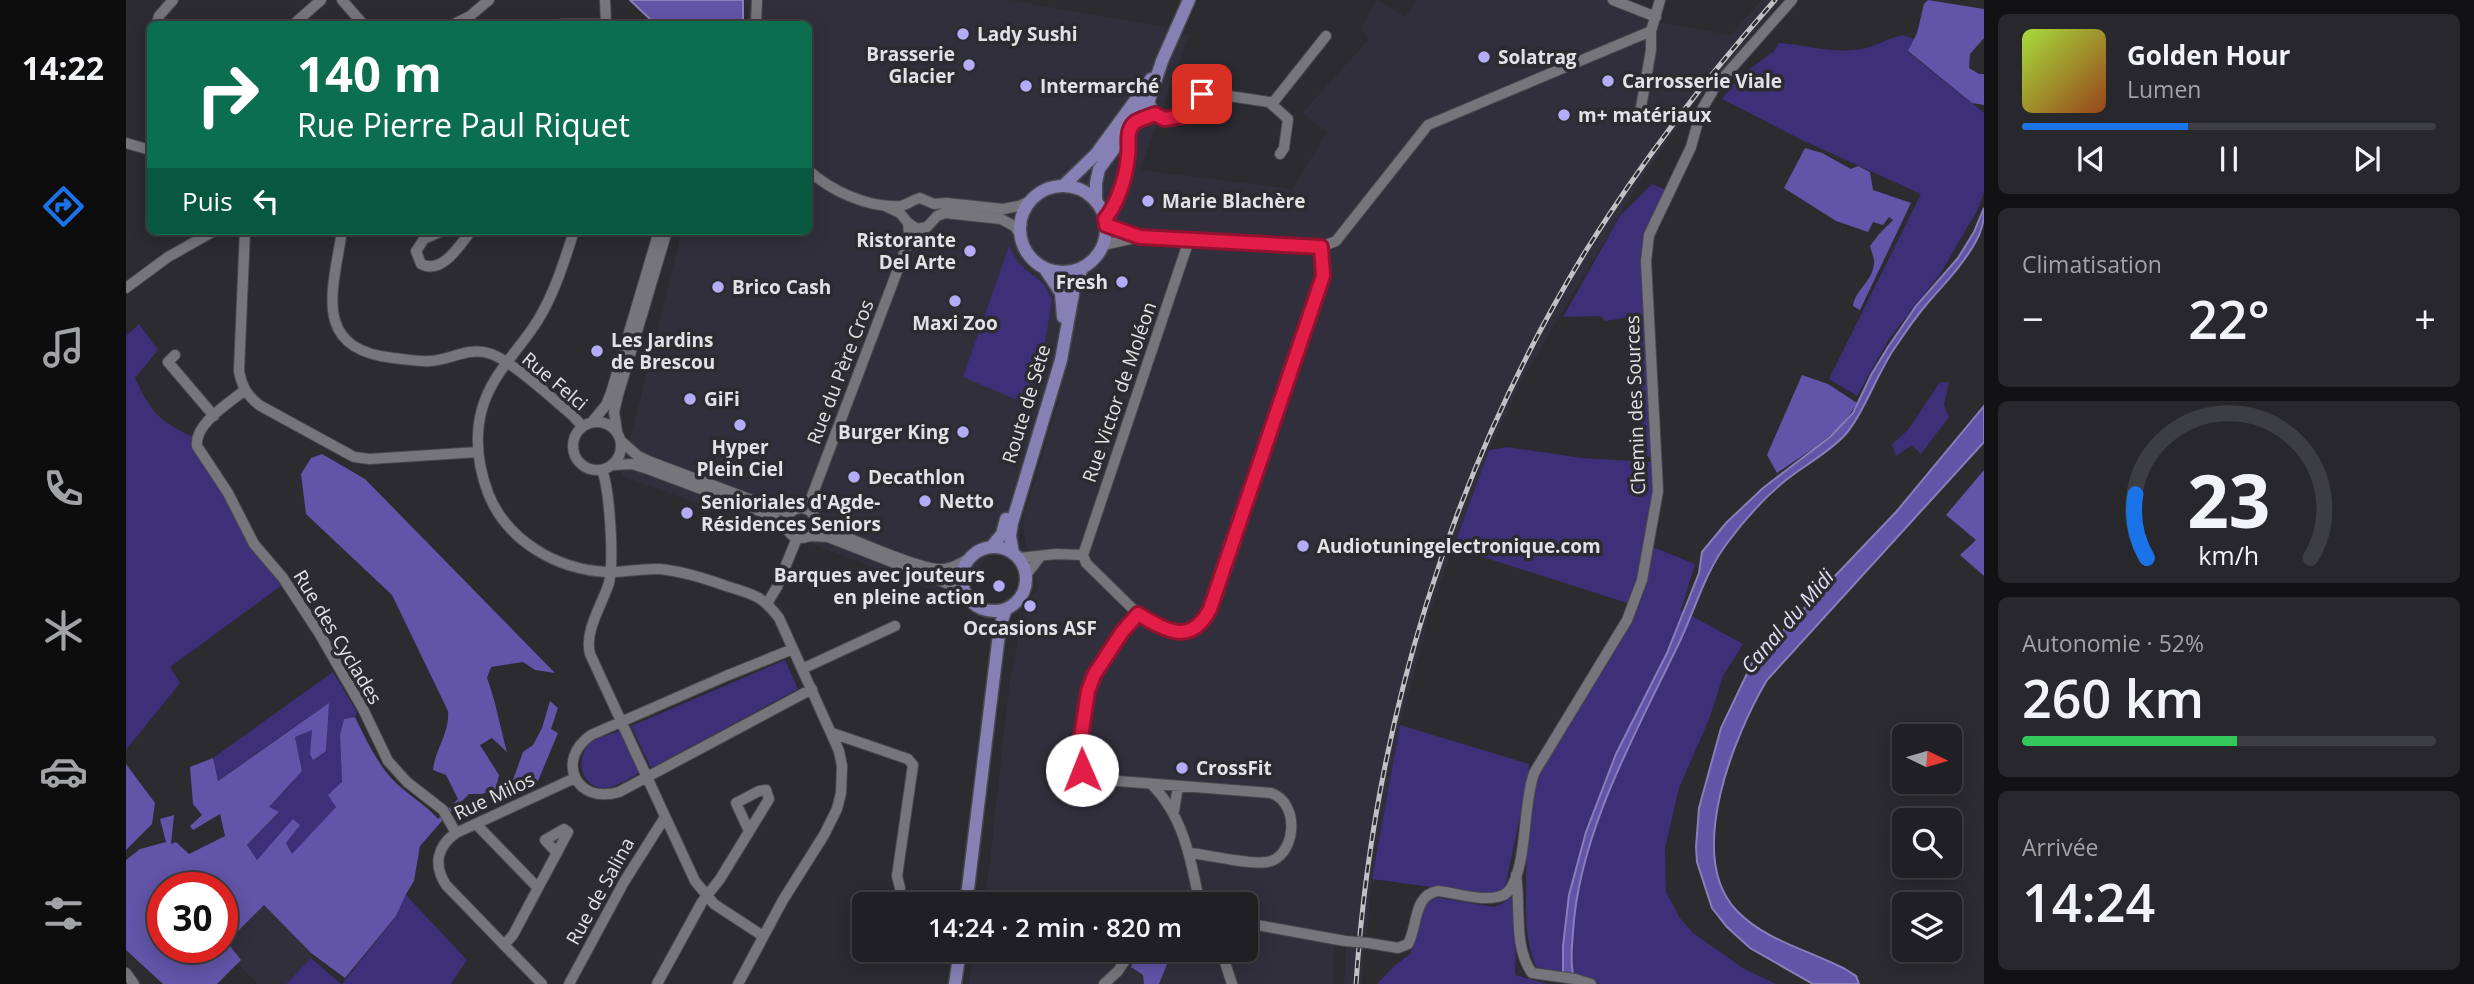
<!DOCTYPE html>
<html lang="fr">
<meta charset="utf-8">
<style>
body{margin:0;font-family:"Open Sans",sans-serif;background:#28282c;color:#f1f3f6;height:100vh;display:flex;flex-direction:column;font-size:26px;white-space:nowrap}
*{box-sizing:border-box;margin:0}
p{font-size:23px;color:#a2a3a6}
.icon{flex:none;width:38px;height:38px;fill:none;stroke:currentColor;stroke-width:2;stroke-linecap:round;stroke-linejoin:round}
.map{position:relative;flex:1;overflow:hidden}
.sheet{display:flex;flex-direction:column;gap:14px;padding:14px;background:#121214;width:490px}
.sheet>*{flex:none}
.banner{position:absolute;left:21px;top:21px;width:665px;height:214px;border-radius:10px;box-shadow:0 4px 18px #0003,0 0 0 2px #3d3e41;background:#0b6e4f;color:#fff;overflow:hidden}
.needle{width:46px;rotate:95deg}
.controls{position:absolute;left:1766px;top:724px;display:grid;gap:14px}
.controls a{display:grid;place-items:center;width:70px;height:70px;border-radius:10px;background:#202024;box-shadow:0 4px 18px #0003,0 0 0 2px #3d3e41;font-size:35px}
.speed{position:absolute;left:21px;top:872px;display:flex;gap:14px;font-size:35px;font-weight:700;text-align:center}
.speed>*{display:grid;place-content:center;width:91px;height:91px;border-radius:50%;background:#202024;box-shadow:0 4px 18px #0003,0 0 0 2px #3d3e41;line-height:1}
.speed .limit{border:10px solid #d22;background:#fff;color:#111}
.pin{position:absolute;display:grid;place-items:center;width:60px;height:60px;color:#fff;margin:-30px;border-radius:14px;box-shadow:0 4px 10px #0006}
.me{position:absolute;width:77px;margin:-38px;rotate:359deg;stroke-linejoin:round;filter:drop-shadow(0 0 5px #0008)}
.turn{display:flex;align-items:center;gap:24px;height:147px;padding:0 35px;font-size:32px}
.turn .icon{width:91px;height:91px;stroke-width:2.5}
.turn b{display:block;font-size:49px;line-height:60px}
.then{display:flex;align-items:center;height:66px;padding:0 35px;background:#0003;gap:14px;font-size:26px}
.big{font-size:52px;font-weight:600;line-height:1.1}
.sheet .widget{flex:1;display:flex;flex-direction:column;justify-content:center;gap:10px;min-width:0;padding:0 24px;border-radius:10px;background:#28282c}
.sheet .dial{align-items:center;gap:0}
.dial svg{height:182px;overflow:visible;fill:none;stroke:#3d3e41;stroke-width:7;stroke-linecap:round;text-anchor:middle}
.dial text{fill:#f1f3f6;stroke:none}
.song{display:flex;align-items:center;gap:21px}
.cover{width:84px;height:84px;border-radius:10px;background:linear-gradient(135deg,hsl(80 70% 55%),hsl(20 70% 35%))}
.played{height:7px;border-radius:4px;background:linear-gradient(90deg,#1a73e8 40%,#3d3e41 40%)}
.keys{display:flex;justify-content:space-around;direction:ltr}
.heat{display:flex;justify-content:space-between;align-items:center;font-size:38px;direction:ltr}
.charge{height:10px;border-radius:5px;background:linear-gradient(90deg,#34c759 52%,#3d3e41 0)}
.trip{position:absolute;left:726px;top:892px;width:406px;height:70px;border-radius:10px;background:#202024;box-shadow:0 4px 18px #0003,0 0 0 2px #3d3e41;font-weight:600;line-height:70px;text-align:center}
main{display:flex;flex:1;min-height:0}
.menu{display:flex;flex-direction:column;width:126px;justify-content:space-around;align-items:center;background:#0d0d0e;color:#a2a3a6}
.menu .icon{width:49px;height:49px}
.menu .on{color:#1a73e8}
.menu b{font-size:32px;color:#f1f3f6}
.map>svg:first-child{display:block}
.built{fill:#302f3b}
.green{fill:#3d2f78}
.forest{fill:#6254a8;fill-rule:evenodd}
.water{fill:#6255a8;stroke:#887fba;stroke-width:2}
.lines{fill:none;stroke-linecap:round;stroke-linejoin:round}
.minor-casing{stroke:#49494d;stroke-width:12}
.major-casing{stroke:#49494d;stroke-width:15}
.minor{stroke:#76757c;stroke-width:10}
.major{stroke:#8680b4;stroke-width:12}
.rail-casing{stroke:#c1c1c5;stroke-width:5}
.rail{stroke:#2b2b30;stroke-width:2.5;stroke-dasharray:8;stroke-linecap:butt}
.minor-bridge-casing{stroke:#49494d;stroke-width:12;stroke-linecap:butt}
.minor-bridge{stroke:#76757c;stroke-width:10}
.route-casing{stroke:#92132f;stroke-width:18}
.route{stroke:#e11d48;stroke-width:12}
.poi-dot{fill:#b4acf9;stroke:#2b2b30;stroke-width:2.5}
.labels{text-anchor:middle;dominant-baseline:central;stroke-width:7;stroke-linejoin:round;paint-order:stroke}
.poi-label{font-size:19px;font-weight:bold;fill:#e2e1e5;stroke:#2b2b30;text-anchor:start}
.street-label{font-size:19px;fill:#e2e1e5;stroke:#2b2b30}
.water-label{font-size:21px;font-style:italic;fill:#deddf4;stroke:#2b2b30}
</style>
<main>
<nav class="menu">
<b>14:22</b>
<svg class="icon on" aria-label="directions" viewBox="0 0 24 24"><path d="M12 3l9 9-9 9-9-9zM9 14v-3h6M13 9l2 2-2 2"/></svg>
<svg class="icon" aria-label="music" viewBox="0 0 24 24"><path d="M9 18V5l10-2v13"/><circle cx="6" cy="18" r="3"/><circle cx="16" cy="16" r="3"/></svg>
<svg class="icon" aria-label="phone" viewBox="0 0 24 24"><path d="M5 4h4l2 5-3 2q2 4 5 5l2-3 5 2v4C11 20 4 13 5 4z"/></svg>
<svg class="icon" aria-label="climate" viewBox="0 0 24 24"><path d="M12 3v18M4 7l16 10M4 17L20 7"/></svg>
<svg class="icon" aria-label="car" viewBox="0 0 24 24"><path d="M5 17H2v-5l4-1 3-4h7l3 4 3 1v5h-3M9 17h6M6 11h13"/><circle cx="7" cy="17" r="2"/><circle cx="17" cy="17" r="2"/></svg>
<svg class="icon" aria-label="filters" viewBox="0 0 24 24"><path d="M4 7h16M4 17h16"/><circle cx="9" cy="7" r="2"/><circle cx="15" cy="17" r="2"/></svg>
</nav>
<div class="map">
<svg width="1858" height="984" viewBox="0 0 1858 984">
<rect width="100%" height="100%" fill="#2b2b30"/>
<path class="built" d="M620,0H884L1045,28L1063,36L1014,170L1166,189L1164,193L1201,132L1176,113L1242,40L1235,27L1251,0L1279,17L1290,0H1486L1532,22L1605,35L1635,0H1656L1569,103L1516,178L1422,336L1394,385L1363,450L1307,603L1274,725L1246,879L1241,935L1222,933L1208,946L1207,984H1033L1047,950H1120V905H856L862,878L883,686L897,613L913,586L900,545L896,523L935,392L878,539L851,569L813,593L710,553L495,476L556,231H682V24H620L623,10Z
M138,905L185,953V958L160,984H132L111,964L114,960L101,942Z
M1220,947L1238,949L1236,984H1218Z
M847,950H1013L1005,967L1017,975L1018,984H843Z"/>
<path class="green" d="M1776,35L1788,39L1782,52L1858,113V193L1851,211L1814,274L1763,339L1731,396L1703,379L1795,194L1678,141L1596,99L1613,77L1648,51L1653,43C1680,45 1707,54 1735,49C1749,47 1762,38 1776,35Z
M1526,184L1540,190C1525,219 1519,233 1515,265L1526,457H1519L1505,333L1508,317L1478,321L1475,316L1437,317L1494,216Z
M883,246L892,263L918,284L926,300L915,367L900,404L837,377Z
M13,324L32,350L9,378C24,410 32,421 65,436L155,586L44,667L54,683L0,750V336Z
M1814,382H1823L1818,405L1823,417L1795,454L1786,445L1770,456L1766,444L1782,430Z
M1381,447L1456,458L1526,462C1528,509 1519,560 1504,604L1332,549L1328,546L1363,450Z
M1527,547L1569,564L1555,610L1617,644L1597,676L1584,717L1553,788L1539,848L1540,892L1554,918L1567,933L1618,969L1650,984H1474L1458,977L1410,967C1398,938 1400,910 1400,878C1401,848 1401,813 1409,783C1419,747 1452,710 1472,678C1501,632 1514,599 1527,547Z
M659,660L672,689L525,768L505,726Z
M207,672L231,712L229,717L218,719L214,735L216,782L210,807L166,855L160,843L131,860L121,845L153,813L143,807L176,771L169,737L187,729L184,754L200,751L202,704L91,781L87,758Z
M1274,725L1403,764L1402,779L1379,888L1373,893L1365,895L1246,879Z
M493,731L513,773C502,779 490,788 477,788C453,787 448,753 467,741C474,737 485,734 493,731Z
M279,894L341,960L325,984H216L270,916Z
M1308,897L1368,907L1376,904L1383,897L1391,899L1389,975L1422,984H1251L1268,966L1284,954L1298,901Z
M185,958L215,984H160Z"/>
<path class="forest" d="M1802,0L1858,9V38L1844,54L1843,68L1853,74H1858V105L1846,103L1782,51L1791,33L1798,4Z
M1679,148L1696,153L1725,169L1732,166L1744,172L1747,190L1785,203L1734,310L1727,306C1729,290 1746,282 1748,264C1749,259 1745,251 1744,246L1753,234L1767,220L1763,217L1757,225L1747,222L1742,232L1710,221L1658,188Z
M1676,375L1702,384L1731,403C1713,435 1680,453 1651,473L1641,455Z
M196,454L239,479L429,673L409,670L397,662L365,667L361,678C370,702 374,727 381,752L366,738L354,745L373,775L370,789L356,794H343L315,822L294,846L288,881L280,894L270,916L219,978L185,953L138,905L101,942L115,960L91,984H37L0,950V860L14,849L40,842L34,819L48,815L45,844L50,842L63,854L99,836L94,814L67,830L64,826L76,815L67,804L64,767L87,758L92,781L203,703L200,751L187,760L184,754L186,730L169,737L176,771L143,807L153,812L121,845L131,860L167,819L174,825L160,843L166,854L210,807L202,795L216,782L214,735L218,719L229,717C239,738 250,761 266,779C280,794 298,803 312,819L332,799L320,775L307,770C309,749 324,733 322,711L266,595L180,514L175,474L185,458ZM37,887H96V947H37Z
M1858,470V576L1834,555L1850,540L1820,515Z
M424,701L432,708L425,729L432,733L412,781L384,788L397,752L407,745L416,728Z
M0,764L29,803L26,824L0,850Z
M1013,950H1047L1033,984H1018L1017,975L1005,967Z"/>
<path class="water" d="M504,0H617V24H529Z
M1858,208C1858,222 1856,231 1849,243C1836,266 1817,285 1800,305C1787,320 1777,336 1766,352C1750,377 1737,414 1719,435C1702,453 1679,465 1660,480C1638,498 1619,519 1602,542C1579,572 1570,607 1554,641C1511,731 1453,831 1447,932C1446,947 1444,959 1447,974L1437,976V946L1443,895L1460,832L1490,754L1541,653L1573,573L1576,552L1600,523L1637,488L1704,437L1727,413L1745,375L1762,347L1790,306L1832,258L1848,232Z
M1858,406V442L1641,680C1609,734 1558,856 1611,911C1640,941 1683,950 1719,969L1730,976L1733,984H1687L1624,948L1601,927L1586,908L1571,862L1570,847L1573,808L1595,728L1626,663L1770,512Z"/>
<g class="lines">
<defs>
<path id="minor" d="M216,0L237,24
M479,0L480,24
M1487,0L1530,17
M31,24L33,16L47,0
M168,24L195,0
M328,24L344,16L363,0
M436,24H480
M630,24L631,0
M1023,100L1029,114L1038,119L1057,116L1070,99L1083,93L1143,102L1162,119L1158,148L1154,154
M1146,104L1200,36
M1514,113L1525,50V31L1534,0
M0,143L24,150
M682,170C705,191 742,208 774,206C781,205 786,200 794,198L808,204L820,203L877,209L893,206L904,201
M761,207L774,213L782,223L791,229L801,227L811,216L819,213L875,219L888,226L894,234
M979,219C998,195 1002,160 1003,130
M980,225L1010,236
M119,231L113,371C116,387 121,395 133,405L228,457L244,459L352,452
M216,231C207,290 185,349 267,358C279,359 292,362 304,361C324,360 342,347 362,353C383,358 428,400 447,416L456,426
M316,231L298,239L290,251L295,264C316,275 333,246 345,231
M448,231C438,262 429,292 412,320C393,351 366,373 356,409C348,438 352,466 362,493C381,541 430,569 480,572C497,573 515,568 533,569C556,571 578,578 600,586C626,594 636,595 653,618L713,751L716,766L715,793L711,809L698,835L657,900L612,984
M1063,240L957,555L960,563L1012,614L1029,624L1055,633L1072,627L1084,609L1194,286L1197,276L1195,247
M977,245L1014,237L1179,247H1195L1210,241L1302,125L1525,31
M0,288L42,257L88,231
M49,355L42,362L88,416
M119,390C103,403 68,424 71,446L102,493L128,544L157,578L193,633L237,709L262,761L281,782L317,810L330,833
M447 446a24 24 0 1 1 48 0a24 24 0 1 1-48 0Z
M466,422L480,405L485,393L533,231
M491,431L488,412L492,395L541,231
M495,441L512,456L525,462L652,510L666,511
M487,465L506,464L522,469L639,513L661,527
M476,470C484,491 488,561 483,583C476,605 458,631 464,654L569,881L588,904L637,936
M660 523a15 15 0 1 1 30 0a15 15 0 1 1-30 0Z
M681,509L780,248L783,234L782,223
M690,520C707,534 790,567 811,569C823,570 832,565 842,559
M684,536L702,537L820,583L830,588L840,596
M893,558L930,554L957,555
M900,575L914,557
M642,602L651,587L671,538
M1012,614C996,632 978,652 968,675C961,690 947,756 956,769C961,778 970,779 979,780L1145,793C1176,804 1169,858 1141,862C1123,865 1084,855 1064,853
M667,649L600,676L465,735C429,760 450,805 493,792L686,689
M676,669L769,626
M706,733L782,759L787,765L771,876L774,888
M1025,784C1058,816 1065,861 1074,905
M1048,811L1052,786
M350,824L412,888L387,935L378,945
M1390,875C1395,905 1387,947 1406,973L1449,979L1465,984
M412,888L442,832L438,829L419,840L431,853
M1120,923L1219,941
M1242,943L1272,948L1282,944C1292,926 1287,895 1312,891C1330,893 1354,901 1371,897C1379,896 1384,891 1387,884C1401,856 1397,806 1408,773L1501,620L1516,580L1532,491L1520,261L1523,235L1565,147L1575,111L1589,87L1666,0
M1095,950L1106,984
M0,973L8,984
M416,984L320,885C307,865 311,846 330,833L449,778
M443,984L498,882L539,817
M531,984L576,902L594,879L643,799L640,790L633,791L610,803L623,831
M978,984L992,971L1006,950"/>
<path id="major" d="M894 229a43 43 0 1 1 86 0a43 43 0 1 1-86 0Z
M937,186L970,154L1025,79
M970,201V183L973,169L1022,103L1036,61L1063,0
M919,269L935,293L937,317
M866,546L876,534L880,519
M836 579a32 32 0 1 1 64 0a32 32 0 1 1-64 0Z
M887,553L884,536L886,523L935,360L949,283L957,267
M840,905L874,626L880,609
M829,984L834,950"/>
</defs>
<use href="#minor" class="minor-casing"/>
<use href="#major" class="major-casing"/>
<use href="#minor" class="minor"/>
<use href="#major" class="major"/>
<defs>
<path id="rail" d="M1230,984C1247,726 1325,470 1461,249C1516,161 1580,78 1649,0"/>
</defs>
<use href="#rail" class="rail-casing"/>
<use href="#rail" class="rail"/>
<defs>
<path id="minor-bridge" d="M1219,941L1242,943"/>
</defs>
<use href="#minor-bridge" class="minor-bridge-casing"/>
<use href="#minor-bridge" class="minor-bridge"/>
</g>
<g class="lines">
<defs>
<path id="route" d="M956,770L952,757L962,691L968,675L996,632L1012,614C1041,631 1065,646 1084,609L1197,276L1195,247L1014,237L980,225L979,219C992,203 1000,177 1002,156C1004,145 999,132 1008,123C1013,119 1022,117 1029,114L1038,119L1057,116L1070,99L1076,94"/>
</defs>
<use href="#route" class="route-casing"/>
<use href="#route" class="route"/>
</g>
<g class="poi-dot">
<circle cx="837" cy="34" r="7"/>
<circle cx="1358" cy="57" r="7"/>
<circle cx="843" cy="65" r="7"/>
<circle cx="1482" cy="81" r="7"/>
<circle cx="900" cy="86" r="7"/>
<circle cx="1438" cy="115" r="7"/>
<circle cx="1022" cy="201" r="7"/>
<circle cx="844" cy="251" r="7"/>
<circle cx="996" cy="282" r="7"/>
<circle cx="592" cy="287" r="7"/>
<circle cx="829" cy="301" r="7"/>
<circle cx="471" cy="351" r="7"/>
<circle cx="564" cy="399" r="7"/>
<circle cx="614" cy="425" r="7"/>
<circle cx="837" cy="432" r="7"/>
<circle cx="728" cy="477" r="7"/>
<circle cx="799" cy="501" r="7"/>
<circle cx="561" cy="513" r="7"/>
<circle cx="1177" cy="546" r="7"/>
<circle cx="873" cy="586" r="7"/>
<circle cx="904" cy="606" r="7"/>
<circle cx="1056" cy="768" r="7"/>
</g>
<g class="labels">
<g class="poi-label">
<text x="851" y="34">Lady Sushi</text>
<text x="829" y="54" text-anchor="end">Brasserie<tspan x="829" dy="22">Glacier</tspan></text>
<text x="1372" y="57">Solatrag</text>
<text x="1496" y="81">Carrosserie Viale</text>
<text x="914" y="86">Intermarché</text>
<text x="1452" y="115">m+ matériaux</text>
<text x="1036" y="201">Marie Blachère</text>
<text x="830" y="240" text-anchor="end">Ristorante<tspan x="830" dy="22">Del Arte</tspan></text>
<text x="982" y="282" text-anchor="end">Fresh</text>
<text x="606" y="287">Brico Cash</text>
<text x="829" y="323" text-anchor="middle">Maxi Zoo</text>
<text x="485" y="340">Les Jardins<tspan x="485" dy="22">de Brescou</tspan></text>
<text x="578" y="399">GiFi</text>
<text x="823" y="432" text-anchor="end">Burger King</text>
<text x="614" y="447" text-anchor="middle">Hyper<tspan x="614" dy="22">Plein Ciel</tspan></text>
<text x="742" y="477">Decathlon</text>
<text x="813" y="501">Netto</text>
<text x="575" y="502">Senioriales d'Agde-<tspan x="575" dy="22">Résidences Seniors</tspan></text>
<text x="1191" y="546">Audiotuningelectronique.com</text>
<text x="859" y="575" text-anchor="end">Barques avec jouteurs<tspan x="859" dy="22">en pleine action</tspan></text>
<text x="904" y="628" text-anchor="middle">Occasions ASF</text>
<text x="1070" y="768">CrossFit</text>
</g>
<g class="street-label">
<text transform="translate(714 372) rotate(-69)">Rue du Père Cros</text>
<text transform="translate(429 381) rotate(40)">Rue Felci</text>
<text transform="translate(993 392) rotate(-71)">Rue Victor de Moléon</text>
<text transform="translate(900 404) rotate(-73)">Route de Sète</text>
<text transform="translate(1509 405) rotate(-92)">Chemin des Sources</text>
<text transform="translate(212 637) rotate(59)">Rue des Cyclades</text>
<text transform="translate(368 796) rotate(-25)">Rue Milos</text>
<text transform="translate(474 891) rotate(-61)">Rue de Salina</text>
</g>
<g class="water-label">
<text transform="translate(1661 621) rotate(-49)">Canal du Midi</text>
</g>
</g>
</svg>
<div class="controls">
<a><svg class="needle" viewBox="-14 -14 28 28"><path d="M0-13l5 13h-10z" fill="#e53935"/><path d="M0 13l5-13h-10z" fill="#a2a3a6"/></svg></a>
<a><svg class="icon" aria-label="search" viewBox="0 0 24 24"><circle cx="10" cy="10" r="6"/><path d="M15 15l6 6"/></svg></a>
<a><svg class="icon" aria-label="layers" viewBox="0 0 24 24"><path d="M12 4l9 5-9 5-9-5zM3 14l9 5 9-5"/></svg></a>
</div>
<div class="speed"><div class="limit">30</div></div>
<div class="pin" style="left:1076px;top:94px;background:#d93025"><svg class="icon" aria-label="arrive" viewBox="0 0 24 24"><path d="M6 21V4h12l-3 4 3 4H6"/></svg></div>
<svg class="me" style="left:956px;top:770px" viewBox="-20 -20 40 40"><circle r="19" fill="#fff"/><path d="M0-13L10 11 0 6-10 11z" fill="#e11d48"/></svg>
<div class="trip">14:24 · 2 min · 820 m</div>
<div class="banner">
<div class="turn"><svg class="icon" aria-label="right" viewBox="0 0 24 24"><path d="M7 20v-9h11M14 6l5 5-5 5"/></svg><div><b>140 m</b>Rue Pierre Paul Riquet</div></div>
<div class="then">Puis<svg class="icon" aria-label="left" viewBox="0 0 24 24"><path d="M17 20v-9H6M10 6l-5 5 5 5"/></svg></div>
</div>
</div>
<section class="sheet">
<div class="widget">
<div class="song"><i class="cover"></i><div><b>Golden Hour</b><p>Lumen</p></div></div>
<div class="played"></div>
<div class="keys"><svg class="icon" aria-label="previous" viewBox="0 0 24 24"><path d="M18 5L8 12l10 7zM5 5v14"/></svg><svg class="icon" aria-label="pause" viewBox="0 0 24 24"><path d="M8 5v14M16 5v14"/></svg><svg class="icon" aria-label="next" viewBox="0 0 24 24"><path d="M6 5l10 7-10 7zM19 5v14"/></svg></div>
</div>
<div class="widget"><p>Climatisation</p>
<div class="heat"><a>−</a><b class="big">22°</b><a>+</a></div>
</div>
<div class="widget dial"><svg viewBox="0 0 100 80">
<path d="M14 69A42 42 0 1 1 86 69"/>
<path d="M14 69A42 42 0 0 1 9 41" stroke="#1a73e8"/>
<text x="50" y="56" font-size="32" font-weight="700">23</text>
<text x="50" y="72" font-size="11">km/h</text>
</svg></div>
<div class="widget"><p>Autonomie · 52%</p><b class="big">260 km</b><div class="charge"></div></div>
<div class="widget"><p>Arrivée</p><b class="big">14:24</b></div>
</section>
</main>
